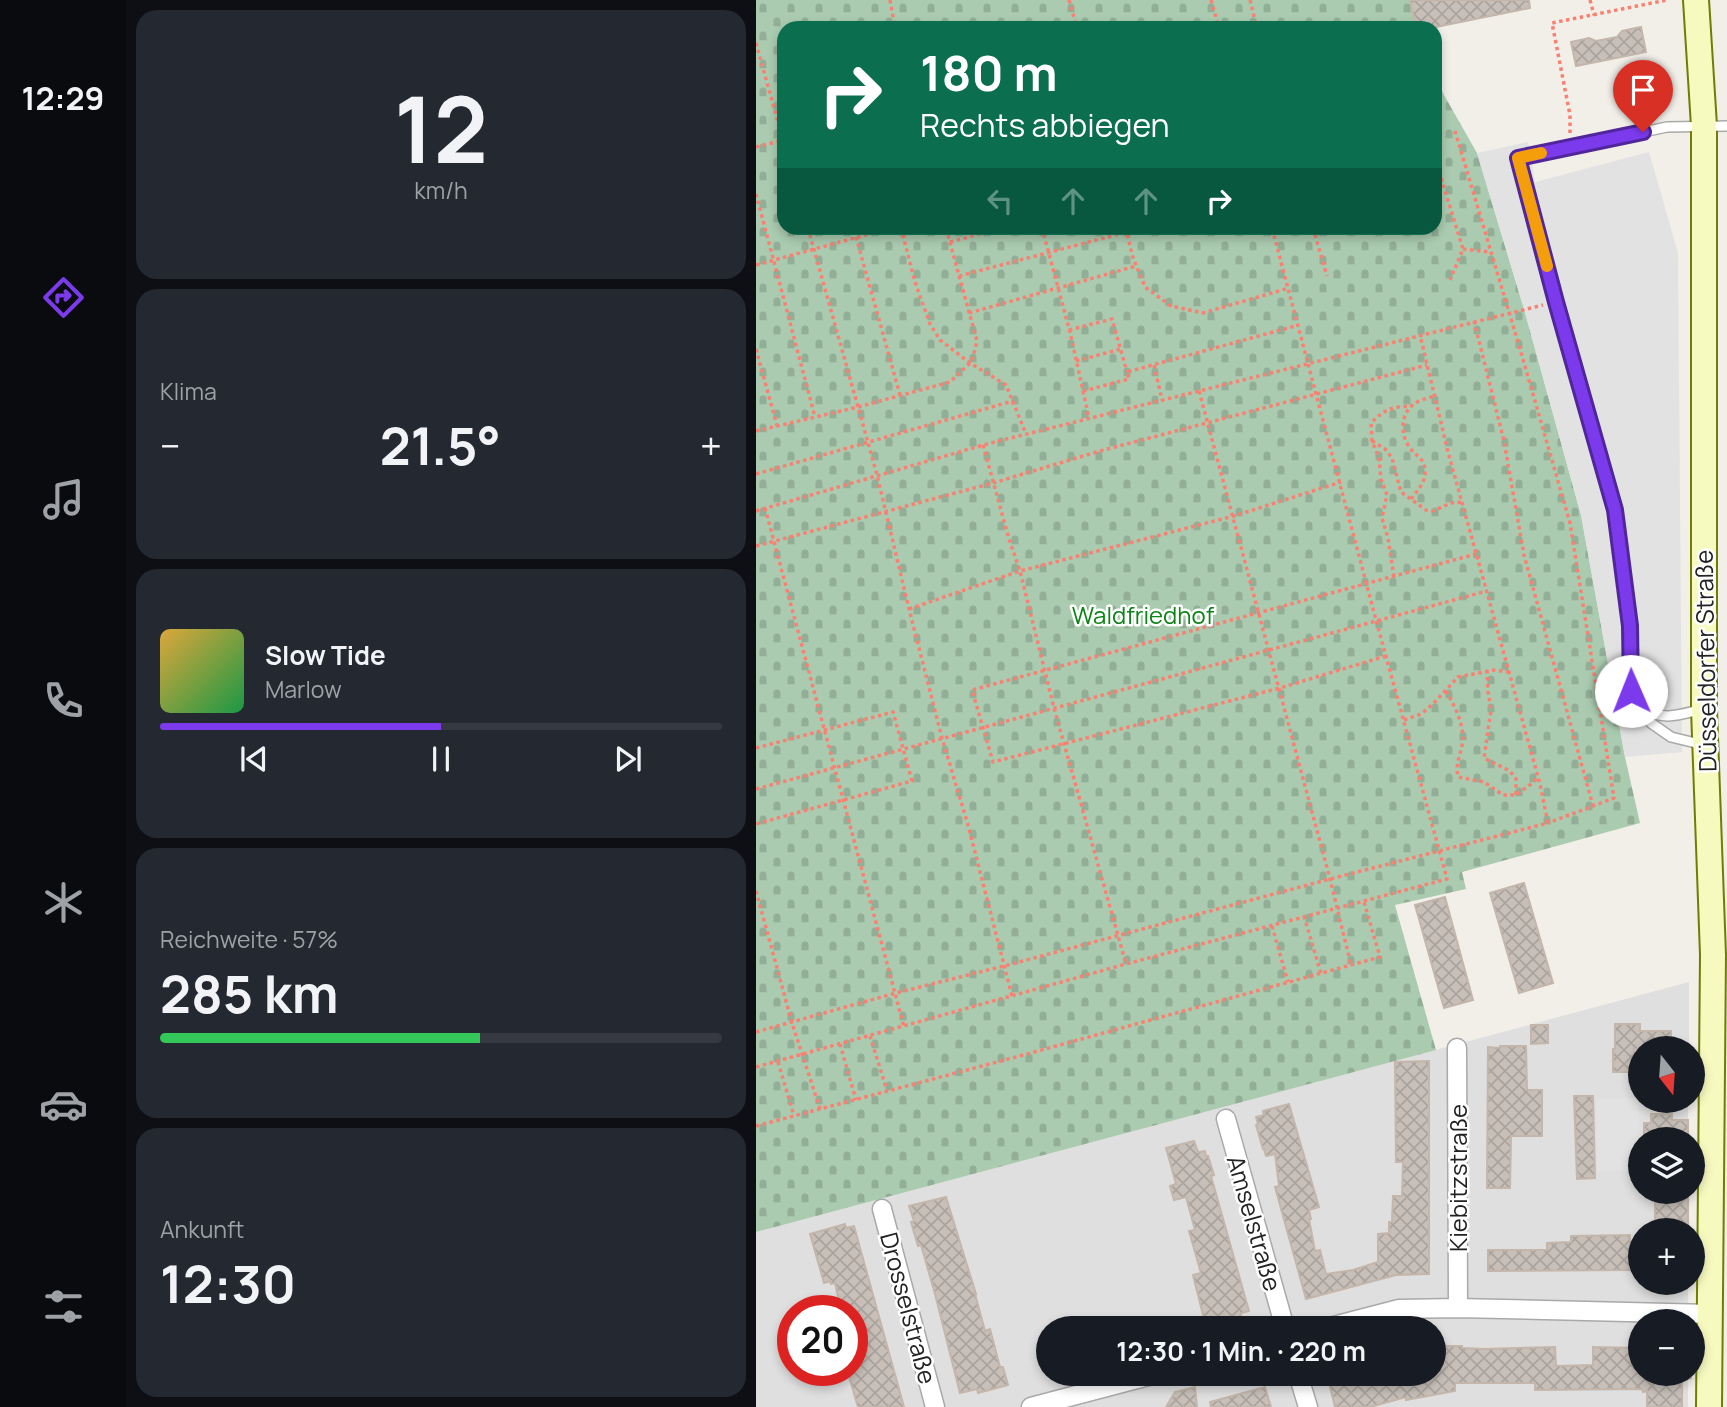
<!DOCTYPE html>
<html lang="de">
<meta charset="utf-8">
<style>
body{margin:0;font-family:Manrope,sans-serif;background:#242831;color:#f1f3f6;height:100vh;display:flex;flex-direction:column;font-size:26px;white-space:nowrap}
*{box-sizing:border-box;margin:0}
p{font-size:23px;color:#9ea1a6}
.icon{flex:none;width:38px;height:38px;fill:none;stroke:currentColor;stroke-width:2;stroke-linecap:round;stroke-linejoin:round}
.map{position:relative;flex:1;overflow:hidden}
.side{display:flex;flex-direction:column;gap:10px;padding:10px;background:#0d0f14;width:630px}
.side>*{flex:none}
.top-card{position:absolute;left:21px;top:21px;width:665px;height:214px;border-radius:21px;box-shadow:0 4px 10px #0003;background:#0b6e4f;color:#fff;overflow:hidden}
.needle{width:46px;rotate:163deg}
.fabs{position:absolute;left:872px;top:1036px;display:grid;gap:14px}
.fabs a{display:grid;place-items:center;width:77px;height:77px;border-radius:50%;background:#171b24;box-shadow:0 4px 10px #0003;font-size:35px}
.speed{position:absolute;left:21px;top:1295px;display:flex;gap:14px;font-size:35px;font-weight:700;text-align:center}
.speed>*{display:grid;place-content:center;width:91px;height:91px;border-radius:50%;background:#171b24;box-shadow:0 4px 10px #0003;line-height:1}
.speed .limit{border:10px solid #d22;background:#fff;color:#111}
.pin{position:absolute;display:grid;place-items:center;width:60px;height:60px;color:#fff;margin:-72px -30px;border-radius:50% 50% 50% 0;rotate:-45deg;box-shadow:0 0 7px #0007}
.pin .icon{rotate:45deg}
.me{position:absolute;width:77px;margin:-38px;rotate:359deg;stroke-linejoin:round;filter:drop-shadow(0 0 5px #0008)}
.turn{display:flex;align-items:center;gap:24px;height:147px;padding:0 28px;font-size:32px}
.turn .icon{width:91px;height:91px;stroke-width:2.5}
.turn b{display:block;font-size:49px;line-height:60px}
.lanes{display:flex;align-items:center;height:66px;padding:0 28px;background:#0003;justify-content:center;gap:35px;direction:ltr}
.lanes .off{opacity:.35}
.big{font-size:52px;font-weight:700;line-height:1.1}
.side .card{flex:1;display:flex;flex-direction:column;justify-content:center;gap:10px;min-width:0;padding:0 24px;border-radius:21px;background:#242831}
.side .dial{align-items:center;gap:0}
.dial b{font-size:91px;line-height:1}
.song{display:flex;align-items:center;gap:21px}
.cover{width:84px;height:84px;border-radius:10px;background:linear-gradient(135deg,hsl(40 70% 55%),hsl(140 70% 35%))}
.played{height:7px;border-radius:4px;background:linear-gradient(90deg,#7c3aed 50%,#363941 50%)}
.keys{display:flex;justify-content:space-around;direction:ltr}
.heat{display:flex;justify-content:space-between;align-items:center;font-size:38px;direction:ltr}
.charge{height:10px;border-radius:5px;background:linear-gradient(90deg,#34c759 57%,#363941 0)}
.trip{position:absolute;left:280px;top:1316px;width:410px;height:70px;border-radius:35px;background:#171b24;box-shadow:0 4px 10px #0003;font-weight:700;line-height:70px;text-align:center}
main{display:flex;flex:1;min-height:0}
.tab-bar{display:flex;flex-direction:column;width:126px;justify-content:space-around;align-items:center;background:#090b0e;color:#9ea1a6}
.tab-bar .icon{width:49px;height:49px}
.tab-bar .on{color:#7c3aed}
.tab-bar b{font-size:32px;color:#f1f3f6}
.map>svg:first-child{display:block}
.residential{fill:#e0dfdf;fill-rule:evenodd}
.cemetery{fill:url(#cemetery-stones)}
.parking{fill:#e2e2e2}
.building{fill:url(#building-cross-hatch);stroke:#c4b6ab;stroke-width:2}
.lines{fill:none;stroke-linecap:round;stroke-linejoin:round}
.lane-casing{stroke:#a9a9a9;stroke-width:12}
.street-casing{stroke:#a9a9a9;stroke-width:21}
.secondary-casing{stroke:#707d05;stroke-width:28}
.path{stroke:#fa8072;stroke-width:3.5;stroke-dasharray:3.5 3.5;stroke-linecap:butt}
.lane{stroke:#fff;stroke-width:9}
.street{stroke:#fff;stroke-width:18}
.secondary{stroke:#f7fabf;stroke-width:24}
.route-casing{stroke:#51269a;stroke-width:18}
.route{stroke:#7c3aed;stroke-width:12}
.slow{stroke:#f59e0b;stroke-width:12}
.labels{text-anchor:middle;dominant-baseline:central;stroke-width:5;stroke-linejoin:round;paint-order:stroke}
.park-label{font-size:24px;fill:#0c8416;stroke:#fff}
.street-label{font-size:24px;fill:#222;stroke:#fff}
</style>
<main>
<nav class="tab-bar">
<b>12:29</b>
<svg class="icon on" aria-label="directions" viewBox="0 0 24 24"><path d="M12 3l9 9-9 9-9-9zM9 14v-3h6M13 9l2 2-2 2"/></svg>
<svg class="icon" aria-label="music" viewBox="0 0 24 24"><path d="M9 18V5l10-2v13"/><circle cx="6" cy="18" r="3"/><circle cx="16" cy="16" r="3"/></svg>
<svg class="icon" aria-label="phone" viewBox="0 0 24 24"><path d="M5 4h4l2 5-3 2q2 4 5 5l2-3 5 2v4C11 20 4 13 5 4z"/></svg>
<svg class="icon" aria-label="climate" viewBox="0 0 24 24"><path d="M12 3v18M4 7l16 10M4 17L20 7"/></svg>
<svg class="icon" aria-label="car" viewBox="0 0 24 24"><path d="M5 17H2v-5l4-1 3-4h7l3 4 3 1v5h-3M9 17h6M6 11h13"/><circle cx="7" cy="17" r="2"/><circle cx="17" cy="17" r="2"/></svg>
<svg class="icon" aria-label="filters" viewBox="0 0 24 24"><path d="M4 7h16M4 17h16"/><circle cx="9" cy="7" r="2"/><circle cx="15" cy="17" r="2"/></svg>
</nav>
<section class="side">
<div class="card dial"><b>12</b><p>km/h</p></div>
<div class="card"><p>Klima</p>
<div class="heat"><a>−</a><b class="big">21.5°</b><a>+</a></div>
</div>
<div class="card">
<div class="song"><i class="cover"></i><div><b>Slow Tide</b><p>Marlow</p></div></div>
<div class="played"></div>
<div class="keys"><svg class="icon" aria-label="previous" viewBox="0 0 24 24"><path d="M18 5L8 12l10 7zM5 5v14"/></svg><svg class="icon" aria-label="pause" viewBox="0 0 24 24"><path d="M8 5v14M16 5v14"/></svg><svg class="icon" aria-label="next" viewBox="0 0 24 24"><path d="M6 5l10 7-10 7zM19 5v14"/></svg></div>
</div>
<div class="card"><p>Reichweite · 57%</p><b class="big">285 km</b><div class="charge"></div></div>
<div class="card"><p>Ankunft</p><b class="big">12:30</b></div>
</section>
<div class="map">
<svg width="971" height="1407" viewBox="0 0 971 1407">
<defs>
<pattern id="cemetery-stones" width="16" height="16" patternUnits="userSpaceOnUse" patternTransform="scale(1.75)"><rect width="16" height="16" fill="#aacbaf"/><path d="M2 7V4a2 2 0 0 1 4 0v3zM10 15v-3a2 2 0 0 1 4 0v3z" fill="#92ae96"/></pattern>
<pattern id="building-cross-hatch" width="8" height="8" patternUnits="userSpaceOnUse" patternTransform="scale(1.75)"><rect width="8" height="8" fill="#c7bfb8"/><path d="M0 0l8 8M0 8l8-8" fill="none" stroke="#aba49e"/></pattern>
</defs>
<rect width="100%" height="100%" fill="#f2efe9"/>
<path class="residential" d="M933,982V1048H884V1101H932V1139H884V1192H932V1230H884V1283H932V1321H884V1374H932V1407H0V1232ZM37,1311H96V1370H37ZM292,1328H677V1374H292Z"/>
<path class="cemetery" d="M0,0H654L661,28H28V228H679V75L688,95L721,153L768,309L825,515L869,757L884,823L706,872L710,889L639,905L680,1050L0,1232Z"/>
<path class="parking" d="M772,142L779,182L893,152L922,253L926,752L869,757L825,515L768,309L721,153Z
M883,1098L884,1171H841L840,1099Z"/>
<path class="building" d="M654,0H773L774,8L675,28H660Z
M885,27L890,52L820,66L815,42L833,38L840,41L861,37L866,31Z
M768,883L797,983L763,993L734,893Z
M689,897L717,1000L688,1008L659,905Z
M859,1024H884V1031H915V1048L878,1049V1072H857V1049H859Z
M775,1025H792V1043L775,1044Z
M744,1046H770L771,1090H786V1136H755L754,1188H731L732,1047L744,1048Z
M673,1061V1274L640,1275L550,1299L519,1187L523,1186L519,1154L510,1156L508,1149H507L500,1125L502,1124L500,1117L508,1115L507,1111L533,1104L563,1207L553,1210L555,1219H553L559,1251L564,1250L570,1274L597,1270L622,1262V1234L633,1233V1222H636L637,1196H646L647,1162H640L639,1062Z
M818,1096H837L839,1178L821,1179Z
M895,1114H916V1120H932V1139H888V1123H895Z
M438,1141L442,1152L449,1151L450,1156H452L458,1175L455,1176L493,1311L485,1313V1316L450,1327L437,1275L445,1273L433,1231L439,1230L430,1197L418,1200L414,1186L420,1184L410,1148Z
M899,1192L932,1193V1230H899Z
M190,1197L220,1294H219L229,1331L234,1329L244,1367H247L252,1385L222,1393L221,1389L204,1393L179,1294L165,1245L162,1246L155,1222L158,1221L153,1206Z
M89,1224L90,1228L98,1226L148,1407H102L91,1370H96V1366L105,1363L96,1333V1311H85L79,1283L75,1284V1281L68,1283L54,1234Z
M874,1235V1270L732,1271V1250H791V1243L815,1242V1236Z
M677,1346H706V1348L728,1349L799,1347L800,1366L837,1365V1347L884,1348V1374H934L935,1378L926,1381V1407H891V1391L887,1392L886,1389L779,1390V1383H699V1391L650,1400V1397L614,1407H579L572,1379L575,1378L574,1374H677Z
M439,1387L441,1407H410L419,1392Z
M509,1387L515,1407H455L454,1402Z"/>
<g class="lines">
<defs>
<path id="lane" d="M886,709C910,721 922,715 947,709
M948,745L915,737L895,723L884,708L875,691L874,626L859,510L800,302L762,158L911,127L971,126"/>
<path id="street" d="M701,1048L702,1308
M470,1119L529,1328
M126,1209L179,1407
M570,1328L643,1309L702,1308L954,1314
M542,1374L552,1407
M275,1407L400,1374"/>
<path id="secondary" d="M940,0L948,126V709L957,955L953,1407"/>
</defs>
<use href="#lane" class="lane-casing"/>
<use href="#street" class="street-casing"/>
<use href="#secondary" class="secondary-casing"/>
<path class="path" d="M134,0L139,28
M313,0L321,28
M455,0L463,28
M494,0L501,28
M834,0L838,15
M0,43L28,144
M699,131L764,349L814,523L858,798L792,823
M814,133V115L796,23L911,0
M0,147L28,140
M679,158L707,249L694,280
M0,194L59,417
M52,228L121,475L153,609L186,738L212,825L256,996
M145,228L159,282L174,324L184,340L214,363L250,385L270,434
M286,228L314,332L333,418
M370,228L376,255L389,287L415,306L447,313L533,288
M557,228L571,276
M100,237L144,395
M194,242L246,228
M707,249L734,252
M0,265L135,228
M203,276L371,232
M213,313L380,266
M718,321L748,441L768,555L837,806
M313,330L356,319L371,372
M0,349L21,426
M320,361L365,349
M398,365L406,400
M327,391L373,379L371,372L543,325
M443,391L574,879L595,965
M0,431L102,407L194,382L214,363L217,357L221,341L190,228
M616,441L629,449L636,458L645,492L670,510L677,511L695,503L706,502
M227,445L253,539L264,571L298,708L370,964
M0,474L257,401
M655,499C662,490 670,482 669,470C668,457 660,457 654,448C644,435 644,414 658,404C664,400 672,398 679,396
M9,508L148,1027
M0,511L227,445L787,305
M0,546L237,483L344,451L671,365
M638,577L632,538L626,518L631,495L625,479L623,458L616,441L615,423C629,409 635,407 655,406
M153,609L264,571L478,516L585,482
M630,656L524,688L237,762L216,690L720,554
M731,670L732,691L735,710L728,758L754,771L760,779V795
M690,691C700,709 711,728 705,750C702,762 700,764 702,777L728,782L747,795H760L775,784L782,777
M648,720L665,714L676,705L702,677L738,670L753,672
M0,748L137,712L156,781L0,824
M0,789L731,591
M0,891L36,1023L64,1109
M548,916L565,974
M516,926L532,982
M0,1032L140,993L248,966L574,879L792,823L784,784L692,452L664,335
M114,1036L131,1091
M84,1044L100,1100
M22,1062L38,1116
M0,1067L370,964L691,879L620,620L516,228
M0,1126L260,1057L624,957L608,902"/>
<use href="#lane" class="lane"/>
<use href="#street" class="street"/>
<use href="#secondary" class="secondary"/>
</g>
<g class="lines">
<defs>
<path id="route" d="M875,691L874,626L859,510L800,302L762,158L887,132"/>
</defs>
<use href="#route" class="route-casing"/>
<use href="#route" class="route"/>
<path class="slow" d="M785,153L762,158L791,266"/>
</g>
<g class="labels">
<g class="park-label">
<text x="387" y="614">Waldfriedhof</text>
</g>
<g class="street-label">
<text transform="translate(949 661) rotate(-91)">Düsseldorfer Straße</text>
<text transform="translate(701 1178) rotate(-90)">Kiebitzstraße</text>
<text transform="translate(499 1223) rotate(74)">Amselstraße</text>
<text transform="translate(153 1308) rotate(75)">Drosselstraße</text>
</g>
</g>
</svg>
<div class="fabs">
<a><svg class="needle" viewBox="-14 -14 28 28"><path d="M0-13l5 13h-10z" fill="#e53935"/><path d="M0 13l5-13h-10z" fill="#9ea1a6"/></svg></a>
<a><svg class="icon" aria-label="layers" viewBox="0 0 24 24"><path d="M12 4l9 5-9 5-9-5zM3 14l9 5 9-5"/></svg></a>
<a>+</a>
<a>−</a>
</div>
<div class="speed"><div class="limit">20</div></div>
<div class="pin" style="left:887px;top:132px;background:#d93025"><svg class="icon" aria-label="arrive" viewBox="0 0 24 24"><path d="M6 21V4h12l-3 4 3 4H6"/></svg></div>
<svg class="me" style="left:875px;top:691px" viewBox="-20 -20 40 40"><circle r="19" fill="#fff"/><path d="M0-13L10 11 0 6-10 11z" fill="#7c3aed"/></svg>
<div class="trip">12:30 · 1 Min. · 220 m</div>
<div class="top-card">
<div class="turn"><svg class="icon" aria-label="right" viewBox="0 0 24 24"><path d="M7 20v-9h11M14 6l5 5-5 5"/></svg><div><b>180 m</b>Rechts abbiegen</div></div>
<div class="lanes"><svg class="icon off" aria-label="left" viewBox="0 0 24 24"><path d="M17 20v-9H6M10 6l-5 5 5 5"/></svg><svg class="icon off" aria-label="ahead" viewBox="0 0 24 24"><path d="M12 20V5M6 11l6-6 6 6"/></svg><svg class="icon off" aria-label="ahead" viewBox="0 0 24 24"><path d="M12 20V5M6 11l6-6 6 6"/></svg><svg class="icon" aria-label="right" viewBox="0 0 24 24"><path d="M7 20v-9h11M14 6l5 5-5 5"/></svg></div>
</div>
</div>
</main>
